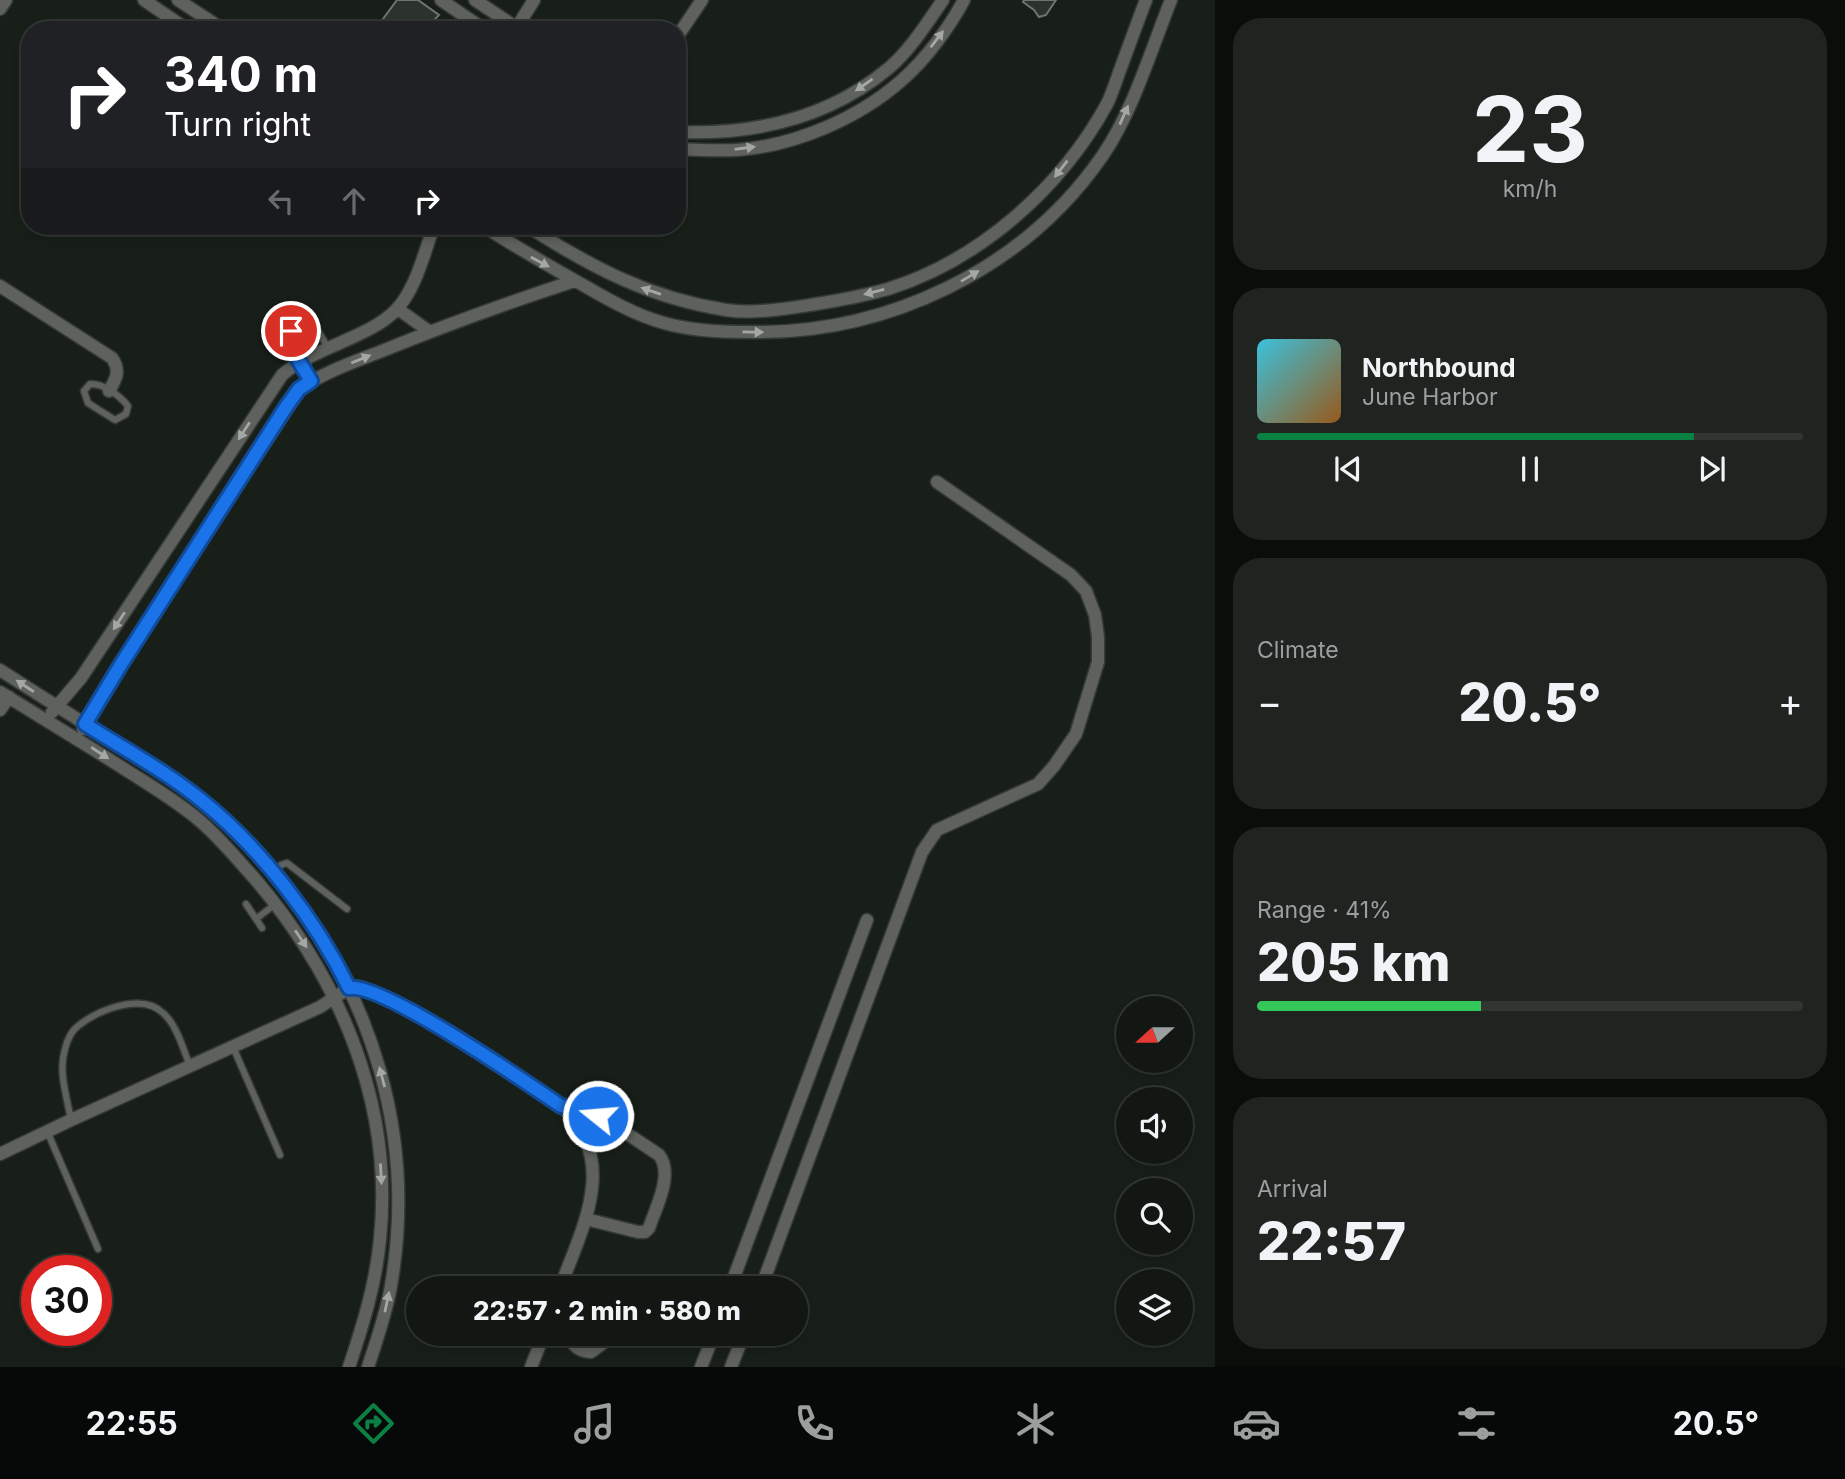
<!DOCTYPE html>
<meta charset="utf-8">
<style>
body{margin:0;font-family:Inter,sans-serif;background:#1f2421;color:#f1f3f6;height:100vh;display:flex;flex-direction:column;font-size:26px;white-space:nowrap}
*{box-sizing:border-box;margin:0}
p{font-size:23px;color:#9c9fa0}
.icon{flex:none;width:38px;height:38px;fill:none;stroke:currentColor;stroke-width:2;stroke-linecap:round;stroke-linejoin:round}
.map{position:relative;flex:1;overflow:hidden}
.panel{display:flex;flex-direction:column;gap:18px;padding:18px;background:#0a0d0a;width:630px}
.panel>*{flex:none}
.banner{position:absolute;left:21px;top:21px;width:665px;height:214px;border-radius:28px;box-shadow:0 4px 10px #0003,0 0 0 2px #313633;background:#202124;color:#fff;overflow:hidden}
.needle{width:46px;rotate:249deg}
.fabs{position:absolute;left:1116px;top:996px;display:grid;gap:14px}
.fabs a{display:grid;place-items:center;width:77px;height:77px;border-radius:50%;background:#121713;box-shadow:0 4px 10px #0003,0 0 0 2px #313633;font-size:35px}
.speed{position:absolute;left:21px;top:1255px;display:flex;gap:14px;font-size:35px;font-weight:700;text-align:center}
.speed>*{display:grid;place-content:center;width:91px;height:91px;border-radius:50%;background:#121713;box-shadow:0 4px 10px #0003,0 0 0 2px #313633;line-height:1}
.speed .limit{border:10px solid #d22;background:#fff;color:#111}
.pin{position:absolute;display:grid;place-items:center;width:60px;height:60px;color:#fff;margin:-30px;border:4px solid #fff;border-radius:50%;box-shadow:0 2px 7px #0007}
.me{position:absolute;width:77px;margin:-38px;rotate:287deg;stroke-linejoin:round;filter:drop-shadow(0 0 5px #0008)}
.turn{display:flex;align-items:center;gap:24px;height:147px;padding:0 28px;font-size:32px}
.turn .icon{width:91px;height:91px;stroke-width:2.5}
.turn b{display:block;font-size:49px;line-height:60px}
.lanes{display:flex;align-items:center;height:66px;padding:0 28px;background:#0003;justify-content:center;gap:35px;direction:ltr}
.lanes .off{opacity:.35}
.big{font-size:52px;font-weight:800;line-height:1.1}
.panel .tile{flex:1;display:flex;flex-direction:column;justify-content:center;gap:10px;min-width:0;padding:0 24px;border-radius:28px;background:#1f2421}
.panel .dial{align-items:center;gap:0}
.dial b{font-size:91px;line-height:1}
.song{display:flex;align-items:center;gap:21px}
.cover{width:84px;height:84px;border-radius:10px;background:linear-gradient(135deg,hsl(190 70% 55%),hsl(30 70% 35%))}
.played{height:7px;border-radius:4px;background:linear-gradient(90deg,#0b8043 80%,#313633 80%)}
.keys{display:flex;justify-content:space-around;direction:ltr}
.heat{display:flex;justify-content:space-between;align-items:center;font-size:38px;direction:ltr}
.charge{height:10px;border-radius:5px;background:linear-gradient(90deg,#34c759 41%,#313633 0)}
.trip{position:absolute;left:406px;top:1276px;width:402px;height:70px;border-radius:35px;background:#121713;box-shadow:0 4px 10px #0003,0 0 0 2px #313633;font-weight:800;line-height:70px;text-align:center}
.tabs{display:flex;height:112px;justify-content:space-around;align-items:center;background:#070908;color:#9c9fa0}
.tabs .icon{width:49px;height:49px}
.tabs .selected{color:#0b8043}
.tabs b{font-size:32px;color:#f1f3f6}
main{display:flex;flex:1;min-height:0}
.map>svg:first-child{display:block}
.building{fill:#2b332c;stroke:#6d766e;stroke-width:2}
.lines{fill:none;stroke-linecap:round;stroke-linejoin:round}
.service-casing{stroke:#343a35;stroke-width:9}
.minor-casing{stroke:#343a35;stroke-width:15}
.service{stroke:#5e615e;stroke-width:6}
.minor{stroke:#5e615e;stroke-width:12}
.oneway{fill:#a4a8a4}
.route-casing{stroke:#114b97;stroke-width:18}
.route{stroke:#1a73e8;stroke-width:12}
</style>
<main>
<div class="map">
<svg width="1215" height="1367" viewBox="0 0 1215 1367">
<rect width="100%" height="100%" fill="#181f19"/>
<path class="building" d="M397,0H418L439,15L425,30H390L380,23Z
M1024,0H1056L1046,15L1039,17L1034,10L1023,2Z"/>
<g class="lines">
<defs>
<path id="service" d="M311,381L288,343L287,336L305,323L313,322L328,348
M90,384C103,383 120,396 128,406L126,414L115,420L88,403L84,391Z
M273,874L281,865L287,863L347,909
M246,904L262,928
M256,919L274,905
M233,1047L280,1155
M71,1120C67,1097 58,1072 65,1049C67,1041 70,1032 78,1026C98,1010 142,992 163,1013C177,1025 183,1049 190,1066
M47,1131L98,1249"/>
<path id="minor" d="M144,0L188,30
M178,0L224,30
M441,0L485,30
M475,0L520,30
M0,9L6,0
M517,27L534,0
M677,37L702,0
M677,132C754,135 829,118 889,68C911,49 927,23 943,0
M677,149C697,150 717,151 736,150C794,146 858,119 902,80C926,59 949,28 964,0
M483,226C516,247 549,266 583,285C609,300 635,315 664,323C691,331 721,332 748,332C886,335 1024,270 1103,155C1133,111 1151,50 1171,0
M527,226C591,267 649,298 726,310C752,314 784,309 810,305C836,301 863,296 888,289C980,260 1061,188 1107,104C1112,94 1116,81 1120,70C1129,46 1137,23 1146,0
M0,286L112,358C121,371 116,379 109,391
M398,309L430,332
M0,670C36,693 72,716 108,738C147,763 186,786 221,817C241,835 257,855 275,876C373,991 418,1140 390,1291C385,1317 376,1342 368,1367
M0,692C42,718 84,743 126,770C151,786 177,801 200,821C220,838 237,859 255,879C340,979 394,1104 380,1239C376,1283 363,1325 349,1367
M0,710L9,697
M52,712L81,678L282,375C314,347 369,338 396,310C416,289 424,253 434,226
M83,729L120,665L300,389C324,372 354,362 382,351C446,325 510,302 574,281
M561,1106C599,1113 628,1134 659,1155C674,1174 656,1207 649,1228L645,1232H638L586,1219
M0,1154L71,1120L320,1007L349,988L360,987L374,992L413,1011L561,1106C620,1160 583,1226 560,1288
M730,1288L867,920
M761,1288L922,852L937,830L1038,784L1054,766L1076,734L1098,662V637L1095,615L1086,591L1071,575L937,482
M571,1334C571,1346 579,1351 591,1352L602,1344L604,1334
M531,1367L544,1334
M701,1367L714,1334
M731,1367L744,1334"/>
</defs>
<use href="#service" class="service-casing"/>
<use href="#minor" class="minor-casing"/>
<use href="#service" class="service"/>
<use href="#minor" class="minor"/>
</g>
<defs><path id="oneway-solid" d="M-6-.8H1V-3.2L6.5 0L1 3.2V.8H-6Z" transform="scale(1.75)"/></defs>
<g class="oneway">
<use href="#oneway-solid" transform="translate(937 39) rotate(-53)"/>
<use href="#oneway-solid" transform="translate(864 85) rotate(145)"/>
<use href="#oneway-solid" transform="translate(1124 115) rotate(-66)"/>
<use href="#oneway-solid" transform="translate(745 148) rotate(-8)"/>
<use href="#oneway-solid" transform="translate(1061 169) rotate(128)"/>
<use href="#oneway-solid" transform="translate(540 262) rotate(28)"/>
<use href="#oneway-solid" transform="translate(970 276) rotate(-31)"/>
<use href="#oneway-solid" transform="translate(651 291) rotate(-161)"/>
<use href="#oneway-solid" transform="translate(874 292) rotate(166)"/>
<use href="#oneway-solid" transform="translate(753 332) rotate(1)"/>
<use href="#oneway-solid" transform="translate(361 359) rotate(-22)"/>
<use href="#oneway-solid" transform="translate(244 431) rotate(123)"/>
<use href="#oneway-solid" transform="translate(119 621) rotate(123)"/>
<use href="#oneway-solid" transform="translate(25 686) rotate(-147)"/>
<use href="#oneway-solid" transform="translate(100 753) rotate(33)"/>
<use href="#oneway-solid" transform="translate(301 939) rotate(56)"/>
<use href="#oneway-solid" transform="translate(382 1077) rotate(-105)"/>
<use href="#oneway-solid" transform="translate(381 1174) rotate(87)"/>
<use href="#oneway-solid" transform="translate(387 1302) rotate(-78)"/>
</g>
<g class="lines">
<defs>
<path id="route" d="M291,331L287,336L288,343L311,381L299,389L286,407L120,666L85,724C124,749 165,771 201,800C260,847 316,920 349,988C381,982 527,1083 561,1106L581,1109L598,1116"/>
</defs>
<use href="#route" class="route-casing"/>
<use href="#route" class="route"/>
</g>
</svg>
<div class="fabs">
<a><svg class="needle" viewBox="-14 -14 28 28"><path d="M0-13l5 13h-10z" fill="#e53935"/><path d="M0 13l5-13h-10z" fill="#9c9fa0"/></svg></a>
<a><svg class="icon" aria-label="sound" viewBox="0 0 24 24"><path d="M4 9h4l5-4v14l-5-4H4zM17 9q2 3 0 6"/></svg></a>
<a><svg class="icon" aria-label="search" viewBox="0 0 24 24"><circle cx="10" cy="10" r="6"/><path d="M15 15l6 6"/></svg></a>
<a><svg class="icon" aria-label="layers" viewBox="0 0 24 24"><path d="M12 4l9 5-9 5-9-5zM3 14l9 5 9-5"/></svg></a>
</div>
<div class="speed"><div class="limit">30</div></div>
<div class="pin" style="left:291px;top:331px;background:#d93025"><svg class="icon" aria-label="arrive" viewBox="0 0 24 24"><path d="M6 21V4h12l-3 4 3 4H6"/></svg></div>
<svg class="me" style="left:598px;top:1116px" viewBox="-20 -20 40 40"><circle r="17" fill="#1a73e8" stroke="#fff" stroke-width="3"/><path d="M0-11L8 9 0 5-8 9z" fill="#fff"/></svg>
<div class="trip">22:57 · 2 min · 580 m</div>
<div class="banner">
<div class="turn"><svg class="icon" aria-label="right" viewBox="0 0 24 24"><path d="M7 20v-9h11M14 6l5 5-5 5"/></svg><div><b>340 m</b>Turn right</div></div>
<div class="lanes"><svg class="icon off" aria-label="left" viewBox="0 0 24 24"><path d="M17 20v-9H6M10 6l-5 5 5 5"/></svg><svg class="icon off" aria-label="ahead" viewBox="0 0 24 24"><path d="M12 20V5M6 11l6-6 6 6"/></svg><svg class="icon" aria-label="right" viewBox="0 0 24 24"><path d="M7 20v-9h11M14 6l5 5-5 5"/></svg></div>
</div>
</div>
<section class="panel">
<div class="tile dial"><b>23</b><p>km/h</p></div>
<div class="tile">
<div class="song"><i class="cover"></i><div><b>Northbound</b><p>June Harbor</p></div></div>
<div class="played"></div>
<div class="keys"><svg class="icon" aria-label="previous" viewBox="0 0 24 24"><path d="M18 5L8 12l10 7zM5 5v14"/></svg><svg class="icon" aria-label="pause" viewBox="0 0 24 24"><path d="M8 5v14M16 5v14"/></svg><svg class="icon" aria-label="next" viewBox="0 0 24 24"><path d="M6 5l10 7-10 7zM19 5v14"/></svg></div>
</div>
<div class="tile"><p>Climate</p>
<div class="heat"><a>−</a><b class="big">20.5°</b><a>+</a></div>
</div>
<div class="tile"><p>Range · 41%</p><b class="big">205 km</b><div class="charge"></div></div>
<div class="tile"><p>Arrival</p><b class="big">22:57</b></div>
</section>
</main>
<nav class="tabs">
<b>22:55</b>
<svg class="icon selected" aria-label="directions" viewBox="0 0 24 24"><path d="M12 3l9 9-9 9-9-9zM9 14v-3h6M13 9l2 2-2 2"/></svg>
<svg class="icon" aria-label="music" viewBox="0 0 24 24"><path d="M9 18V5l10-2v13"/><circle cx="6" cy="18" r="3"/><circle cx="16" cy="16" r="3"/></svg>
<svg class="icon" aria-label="phone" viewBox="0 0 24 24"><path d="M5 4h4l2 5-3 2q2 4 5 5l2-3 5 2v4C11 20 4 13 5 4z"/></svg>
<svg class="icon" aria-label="climate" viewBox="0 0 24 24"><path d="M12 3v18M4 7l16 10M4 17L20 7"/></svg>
<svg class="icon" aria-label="car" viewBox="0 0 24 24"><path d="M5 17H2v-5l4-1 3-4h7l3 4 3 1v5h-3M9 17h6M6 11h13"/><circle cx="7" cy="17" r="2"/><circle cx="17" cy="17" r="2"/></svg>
<svg class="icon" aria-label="filters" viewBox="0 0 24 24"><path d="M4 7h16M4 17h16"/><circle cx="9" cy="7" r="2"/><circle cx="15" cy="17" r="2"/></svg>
<b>20.5°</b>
</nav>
